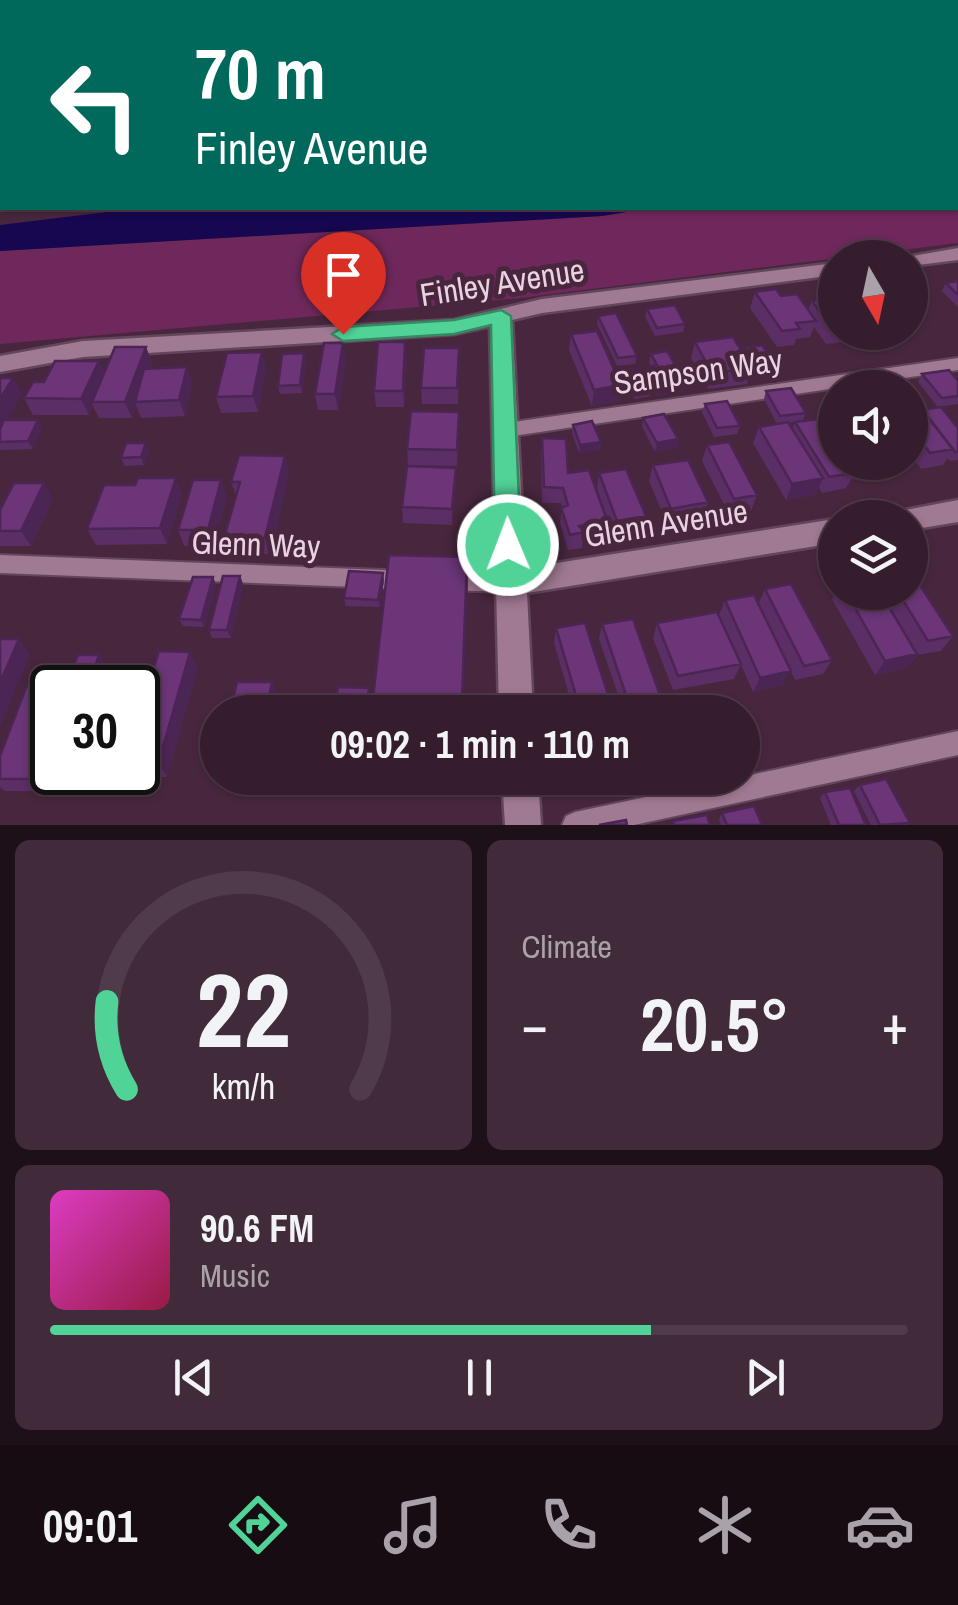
<!DOCTYPE html>
<meta charset="utf-8">
<style>
body{margin:0;font-family:"Archivo Narrow",sans-serif;background:#412a3a;color:#f1f3f6;height:100vh;display:flex;flex-direction:column;font-size:38px;white-space:nowrap}
*{box-sizing:border-box;margin:0}
p{font-size:32px;color:#aaa2aa}
.icon{flex:none;width:55px;height:55px;fill:none;stroke:currentColor;stroke-width:2;stroke-linecap:round;stroke-linejoin:round}
.map{position:relative;height:825px;overflow:hidden}
.panel{display:flex;flex-direction:column;gap:15px;padding:15px;background:#1e1019;flex:1}
.panel>*{flex:none}
.banner{position:absolute;left:0px;top:0px;width:960px;height:210px;box-shadow:0 2px 8px #0004,0 0 0 2px #503b4a;background:#00695c;color:#fff;overflow:hidden}
.needle{width:65px;rotate:171deg}
.controls{position:absolute;left:818px;top:240px;display:grid;gap:20px}
.controls a{display:grid;place-items:center;width:110px;height:110px;border-radius:50%;background:#361d2e;box-shadow:0 2px 8px #0004,0 0 0 2px #503b4a;font-size:50px}
.speed{position:absolute;left:30px;top:665px;display:flex;gap:20px;font-size:50px;font-weight:700;text-align:center}
.speed>*{display:grid;place-content:center;width:130px;height:130px;border-radius:50%;background:#361d2e;box-shadow:0 2px 8px #0004,0 0 0 2px #503b4a;line-height:1}
.speed .limit{border:5px solid #111;border-radius:15px;background:#fff;color:#111}
.pin{position:absolute;display:grid;place-items:center;width:85px;height:85px;color:#fff;margin:-102px -42px;border-radius:50% 50% 50% 0;rotate:-45deg;box-shadow:0 0 10px #0007}
.pin .icon{rotate:45deg}
.me{position:absolute;width:110px;margin:-55px;rotate:359deg;stroke-linejoin:round;filter:drop-shadow(0 0 8px #0008)}
.turn{display:flex;align-items:center;gap:35px;height:210px;padding:0 30px;font-size:45px}
.turn .icon{width:130px;height:130px;stroke-width:2.5}
.turn b{display:block;font-size:70px;line-height:85px}
.big{font-size:75px;font-weight:700;line-height:1.1}
.panel .widget{flex:1;display:flex;flex-direction:column;justify-content:center;gap:15px;min-width:0;padding:0 35px;border-radius:15px;background:#412a3a}
.panel .dial{align-items:center;gap:0}
.dial svg{height:260px;overflow:visible;fill:none;stroke:#503b4a;stroke-width:7;stroke-linecap:round;text-anchor:middle}
.dial text{fill:#f1f3f6;stroke:none}
.song{display:flex;align-items:center;gap:30px}
.cover{width:120px;height:120px;border-radius:15px;background:linear-gradient(135deg,hsl(310 70% 55%),hsl(340 70% 35%))}
.played{height:10px;border-radius:5px;background:linear-gradient(90deg,#51d398 70%,#503b4a 70%)}
.keys{display:flex;justify-content:space-around;direction:ltr}
.heat{display:flex;justify-content:space-between;align-items:center;font-size:55px;direction:ltr}
.panel .tiles{flex:1;display:grid;gap:15px;grid-template-columns:1fr 1fr}
.widget:last-child{grid-column:span 2}
.trip{position:absolute;left:200px;top:695px;width:560px;height:100px;border-radius:50px;background:#361d2e;box-shadow:0 2px 8px #0004,0 0 0 2px #503b4a;font-weight:700;line-height:100px;text-align:center}
.menu{display:flex;height:160px;justify-content:space-around;align-items:center;background:#160c12;color:#aaa2aa}
.menu .icon{width:70px;height:70px}
.menu .on{color:#51d398}
.menu b{font-size:45px;color:#f1f3f6}
.map>svg:first-child{display:block}
.green{fill:#6f285b}
.water{fill:#170751}
.lines{fill:none;stroke-linecap:round;stroke-linejoin:round}
.service-casing{stroke:#624659;stroke-width:4}
.minor-casing{stroke:#624659;stroke-width:5}
.service{fill:#a07992;fill-rule:evenodd}
.minor{fill:#a07992;fill-rule:evenodd}
.wall{fill:#5c2e66}
.shaded-wall{fill:#4b2553}
.building{fill:#6b3577;stroke:#4b2553;stroke-width:2.5}
.route{fill:#51d398;stroke:#358963;stroke-width:2.5}
.labels{text-anchor:middle;dominant-baseline:central;stroke-width:10;stroke-linejoin:round;paint-order:stroke}
.street-label{font-size:32px;fill:#e9d3e0;stroke:#48273e}
</style>
<div class="map">
<svg width="958" height="825" viewBox="0 0 958 825">
<rect width="100%" height="100%" fill="#48273e"/>
<path class="green" d="M958,152V243L520,298L0,344V251L602,216L651,208H958Z"/>
<path class="water" d="M140,208H651L602,216L0,251V225Z"/>
<g class="lines">
<defs>
<path id="service" d="M0,62H2V68H0Z
M958,358V370L506,437L497,430L506,423Z
M0,555L409,571L416,574L419,580L416,586L409,589L0,573Z
M445,572L509,574L516,577L519,583L516,589L509,592L445,590L438,587L435,581L438,575Z
M958,731V755L634,825H562L566,816L575,812Z"/>
<path id="minor" d="M334,0H348V2H335Z
M0,14H2V22H0Z
M0,118H2V128H0Z
M958,248V260L910,266V258H901Z
M835,263V275L542,313L512,320L525,568L835,519V543L527,593L533,712H499L490,326L454,334L83,357L0,372V356L83,341L454,320L542,299Z
M958,500V522L910,530V518H897L900,511Z
M502,778H538L541,825H505Z"/>
</defs>
<use href="#service" class="service-casing"/>
<use href="#minor" class="minor-casing"/>
<use href="#service" class="service"/>
<use href="#minor" class="minor"/>
</g>
<path class="wall" d="M78,0H184L185,2H79Z
M277,0H308L307,2H278Z
M856,0H958V33V2H861Z
M958,281V307L942,291L946,283Z
M755,292L781,296L808,310L812,301L835,298V332H861L858,340L826,344L814,327L810,337L796,339L794,345L777,347L750,308Z
M647,309L685,324L683,332L655,336L645,317Z
M598,316L637,356L635,364L617,366L597,324Z
M867,332H901L871,338Z
M571,334L621,385L619,401L592,406L569,350Z
M695,342L743,352L744,348L773,375L755,377L751,371L747,384L708,389L691,358Z
M146,347L152,363L150,369L187,367L192,383L185,416L141,418L136,405L132,418H99L93,406L89,415H33L24,398L44,382L99,361L104,372Z
M459,348L458,404H422L421,388Z
M651,354L684,391L658,396L646,375L648,367L651,366L649,362Z
M407,358L404,407H376L374,391Z
M346,359L338,410H318L315,394Z
M306,361L302,393L280,394L278,386Z
M266,368L258,412L221,413L216,397Z
M627,370L651,388L650,396L635,399L625,378Z
M922,374L958,381V404L938,407L918,382Z
M0,378H13L22,394L6,420L42,428L33,449L0,450Z
M766,391L806,413L802,421L788,423L792,430L795,422L825,429L830,417H835V462H910V407L922,410L958,428V460L950,461L948,458L943,465L921,469L914,459L908,469L884,473L880,467L876,476L853,480L852,478L846,488L822,493L819,487L816,494L786,500L753,443L759,427L777,424L764,399Z
M705,404L740,426L737,434L714,437L702,412Z
M459,412L457,466L408,465L407,449Z
M643,418L678,439L676,448L655,452L642,426Z
M573,425L601,442L599,450L579,453L572,433Z
M542,438L568,473L607,520L604,536L583,540L582,548L568,550L560,523L562,507L561,503H542L541,454Z
M146,443L149,451L144,465L125,466L121,458Z
M707,445L757,495L751,511L729,514L702,461Z
M653,465L708,502L703,518L667,524L649,481Z
M289,472L270,554H230L224,538L236,496L231,482Z
M599,473L646,516L642,532L614,536L597,489Z
M456,484L452,525L403,523L402,507Z
M182,494L167,544L96,545L87,529Z
M227,496L214,546H184L178,530Z
M53,499L31,546H0V510Z
M467,557L463,712H376L373,698Z
M240,576L243,584L231,638H212L209,630Z
M213,577L216,585L204,627L183,626L179,619Z
M384,580L380,607L346,606L344,598Z
M765,589L832,660L823,674L795,680L758,604Z
M836,592H910L953,636L941,651L917,655L906,668L875,675L832,599Z
M725,600L783,685L753,692L719,615Z
M657,623L741,664L734,679L673,690L653,638Z
M602,624L661,698L656,712H624L599,639Z
M556,628L612,707L610,712H574L554,643Z
M78,655H99L108,669L103,688H52V772H76L74,777L54,778L49,791H5L0,787V756L33,669H72Z
M198,667L167,777L133,776L130,772H138V719Z
M223,778H262V781L225,780Z
M325,778H363L362,786L328,785Z
M566,778H599L600,786L598,792L568,793Z
M860,785L908,825H871L854,791Z
M825,792L866,825H831L820,798Z
M722,813L762,825H721L719,819Z"/>
<path class="shaded-wall" d="M493,0H532V2H486V1Z
M405,342L407,358L404,407L403,391Z
M343,343L346,359L338,410L335,394Z
M146,347L152,363L137,402H135L136,405L132,418L125,402Z
M262,352L266,368L258,412L253,396Z
M304,353L306,361L302,393L300,385Z
M99,361L106,377L92,402L93,406L89,415L81,399Z
M775,366L773,375L755,377L758,369Z
M187,367L192,383L185,416L179,400Z
M13,378L22,394L0,430V399Z
M686,383L684,391L658,396L659,387Z
M621,385L619,401L592,406L594,390Z
M38,420L42,428L33,449L28,441Z
M678,439L676,448L655,452L657,443Z
M601,442L599,450L579,453L580,445Z
M146,443L149,451L144,465L141,457Z
M285,456L289,472L270,554L265,538Z
M456,468V484L452,525V509Z
M176,478L182,494L167,544L160,528Z
M823,478L816,494L786,500L792,484Z
M221,480L227,496L214,546L208,530Z
M44,483L53,499L31,546L21,531Z
M607,520L604,536L583,540L584,532L579,526Z
M467,557L468,585L463,712L462,700Z
M383,573L384,580L380,607L378,600Z
M240,576L243,584L231,638L227,630Z
M213,577L216,585L204,627L201,620Z
M19,639L30,654L0,728V683Z
M190,652L198,667L167,777L158,764Z
M917,654L906,668L875,675L885,661Z
M99,655L108,669L103,688H88Z
M791,671L783,685L753,692L760,678Z
M272,682L277,696L274,712H266Z
M369,688L372,702L371,712H366Z
M42,765L54,778L49,791L37,779Z"/>
<path class="building" d="M105,0H180L178,2H104Z
M359,0H493L486,1L488,2H358Z
M552,0H724L727,2H544L553,1Z
M895,0H958V10V2H900Z
M0,126H2V143H0Z
M958,281V295L946,283Z
M776,289L781,296L797,294L816,321L796,323L800,329L782,331L755,292Z
M835,298V328H832L812,301Z
M675,305L685,324L657,328L647,309Z
M616,313L637,356L618,358L598,316Z
M597,331L621,385L594,390L571,334Z
M733,337L752,368L712,373L695,342Z
M378,342H405L403,391H374Z
M324,343H343L335,394H315Z
M762,345L775,366L758,369L744,348Z
M115,347H146L125,402H92Z
M424,348H459L457,388H421Z
M667,351L686,383L659,387L648,367L657,365L651,354Z
M262,352L253,396L216,397L227,353Z
M304,353L300,385L278,386L282,354Z
M55,361H99L81,399L24,398L33,382H44Z
M187,367L179,400L135,402L144,369Z
M641,368L651,388L637,390L627,370Z
M949,370L958,381V396L942,398L922,374Z
M0,378H13L0,399Z
M791,388L806,413L780,416L766,391Z
M727,401L740,426L717,428L705,404Z
M919,405L953,449L930,453L910,426V407Z
M941,407L958,428V452H955L922,410Z
M411,411L459,412L457,450L407,449Z
M664,414L678,439L657,443L643,418Z
M819,419L835,443V462H848L854,473L829,477L795,422Z
M4,420H38L28,441L0,442V429Z
M592,421L601,442L580,445L573,425Z
M788,422L823,478L792,484L759,427Z
M542,438L566,439L568,473L589,470L607,520L579,526L584,532L570,535L561,508L568,505L563,488L544,487Z
M729,442L757,495L734,499L707,445Z
M126,443H146L141,457L121,458Z
M910,443L917,453L910,454Z
M239,455L285,456L265,538H224L240,482H231Z
M688,460L708,502L671,509L653,465Z
M407,466L456,468L452,509L402,507Z
M626,469L646,516L617,521L599,473Z
M138,478H176L160,528L87,529L104,485H135Z
M193,480H221L208,530H178Z
M14,483H44L21,531H0V510Z
M389,555L467,557L462,700L373,698Z
M910,570L953,636L928,641L898,592H910Z
M349,571L383,573L378,600L344,598Z
M223,576H240L227,630H209Z
M193,577H213L201,620L179,619Z
M791,584L832,660L804,666L765,589Z
M846,592H880L917,654L885,661Z
M754,595L791,671L760,678L725,600Z
M717,612L741,664L678,676L657,623Z
M633,619L661,698L629,704L602,624Z
M585,623L612,707L581,712L556,628Z
M0,639H19L0,683Z
M159,651L190,652L158,764H138V719Z
M78,655H99L88,688H52V765H42L37,779H0V756L33,669H72Z
M237,682H272L266,712H230Z
M338,687L369,688L366,712H333Z
M568,778H599L600,786L569,787Z
M886,779L910,823L880,825L860,785Z
M850,788L866,825H839L825,792Z
M754,806L762,825H727L722,813Z
M707,815L710,825H674L673,821Z
M626,820L627,825H599Z"/>
<path class="route" d="M501,310L511,316L521,545L517,553L508,556L499,553L495,545L491,325L454,334L343,341L332,334L343,327L454,320Z"/>
<g class="labels">
<g class="street-label">
<text transform="translate(502 282) rotate(-9)">Finley Avenue</text>
<text transform="translate(698 371) rotate(-8)">Sampson Way</text>
<text transform="translate(666 523) rotate(-9)">Glenn Avenue</text>
<text transform="translate(256 544) rotate(2)">Glenn Way</text>
</g>
</g>
</svg>
<div class="controls">
<a><svg class="needle" viewBox="-14 -14 28 28"><path d="M0-13l5 13h-10z" fill="#e53935"/><path d="M0 13l5-13h-10z" fill="#aaa2aa"/></svg></a>
<a><svg class="icon" aria-label="sound" viewBox="0 0 24 24"><path d="M4 9h4l5-4v14l-5-4H4zM17 9q2 3 0 6"/></svg></a>
<a><svg class="icon" aria-label="layers" viewBox="0 0 24 24"><path d="M12 4l9 5-9 5-9-5zM3 14l9 5 9-5"/></svg></a>
</div>
<div class="speed"><div class="limit">30</div></div>
<div class="pin" style="left:343px;top:334px;background:#d93025"><svg class="icon" aria-label="arrive" viewBox="0 0 24 24"><path d="M6 21V4h12l-3 4 3 4H6"/></svg></div>
<svg class="me" style="left:508px;top:545px" viewBox="-20 -20 40 40"><circle r="17" fill="#51d398" stroke="#fff" stroke-width="3"/><path d="M0-11L8 9 0 5-8 9z" fill="#fff"/></svg>
<div class="trip">09:02 · 1 min · 110 m</div>
<div class="banner">
<div class="turn"><svg class="icon" aria-label="left" viewBox="0 0 24 24"><path d="M17 20v-9H6M10 6l-5 5 5 5"/></svg><div><b>70 m</b>Finley Avenue</div></div>
</div>
</div>
<section class="panel">
<div class="tiles">
<div class="widget dial"><svg viewBox="0 0 100 80">
<path d="M14 69A42 42 0 1 1 86 69"/>
<path d="M14 69A42 42 0 0 1 8 42" stroke="#51d398"/>
<text x="50" y="56" font-size="32" font-weight="700">22</text>
<text x="50" y="72" font-size="11">km/h</text>
</svg></div>
<div class="widget"><p>Climate</p>
<div class="heat"><a>−</a><b class="big">20.5°</b><a>+</a></div>
</div>
<div class="widget">
<div class="song"><i class="cover"></i><div><b>90.6 FM</b><p>Music</p></div></div>
<div class="played"></div>
<div class="keys"><svg class="icon" aria-label="previous" viewBox="0 0 24 24"><path d="M18 5L8 12l10 7zM5 5v14"/></svg><svg class="icon" aria-label="pause" viewBox="0 0 24 24"><path d="M8 5v14M16 5v14"/></svg><svg class="icon" aria-label="next" viewBox="0 0 24 24"><path d="M6 5l10 7-10 7zM19 5v14"/></svg></div>
</div>
</div>
</section>
<nav class="menu">
<b>09:01</b>
<svg class="icon on" aria-label="directions" viewBox="0 0 24 24"><path d="M12 3l9 9-9 9-9-9zM9 14v-3h6M13 9l2 2-2 2"/></svg>
<svg class="icon" aria-label="music" viewBox="0 0 24 24"><path d="M9 18V5l10-2v13"/><circle cx="6" cy="18" r="3"/><circle cx="16" cy="16" r="3"/></svg>
<svg class="icon" aria-label="phone" viewBox="0 0 24 24"><path d="M5 4h4l2 5-3 2q2 4 5 5l2-3 5 2v4C11 20 4 13 5 4z"/></svg>
<svg class="icon" aria-label="climate" viewBox="0 0 24 24"><path d="M12 3v18M4 7l16 10M4 17L20 7"/></svg>
<svg class="icon" aria-label="car" viewBox="0 0 24 24"><path d="M5 17H2v-5l4-1 3-4h7l3 4 3 1v5h-3M9 17h6M6 11h13"/><circle cx="7" cy="17" r="2"/><circle cx="17" cy="17" r="2"/></svg>
</nav>
